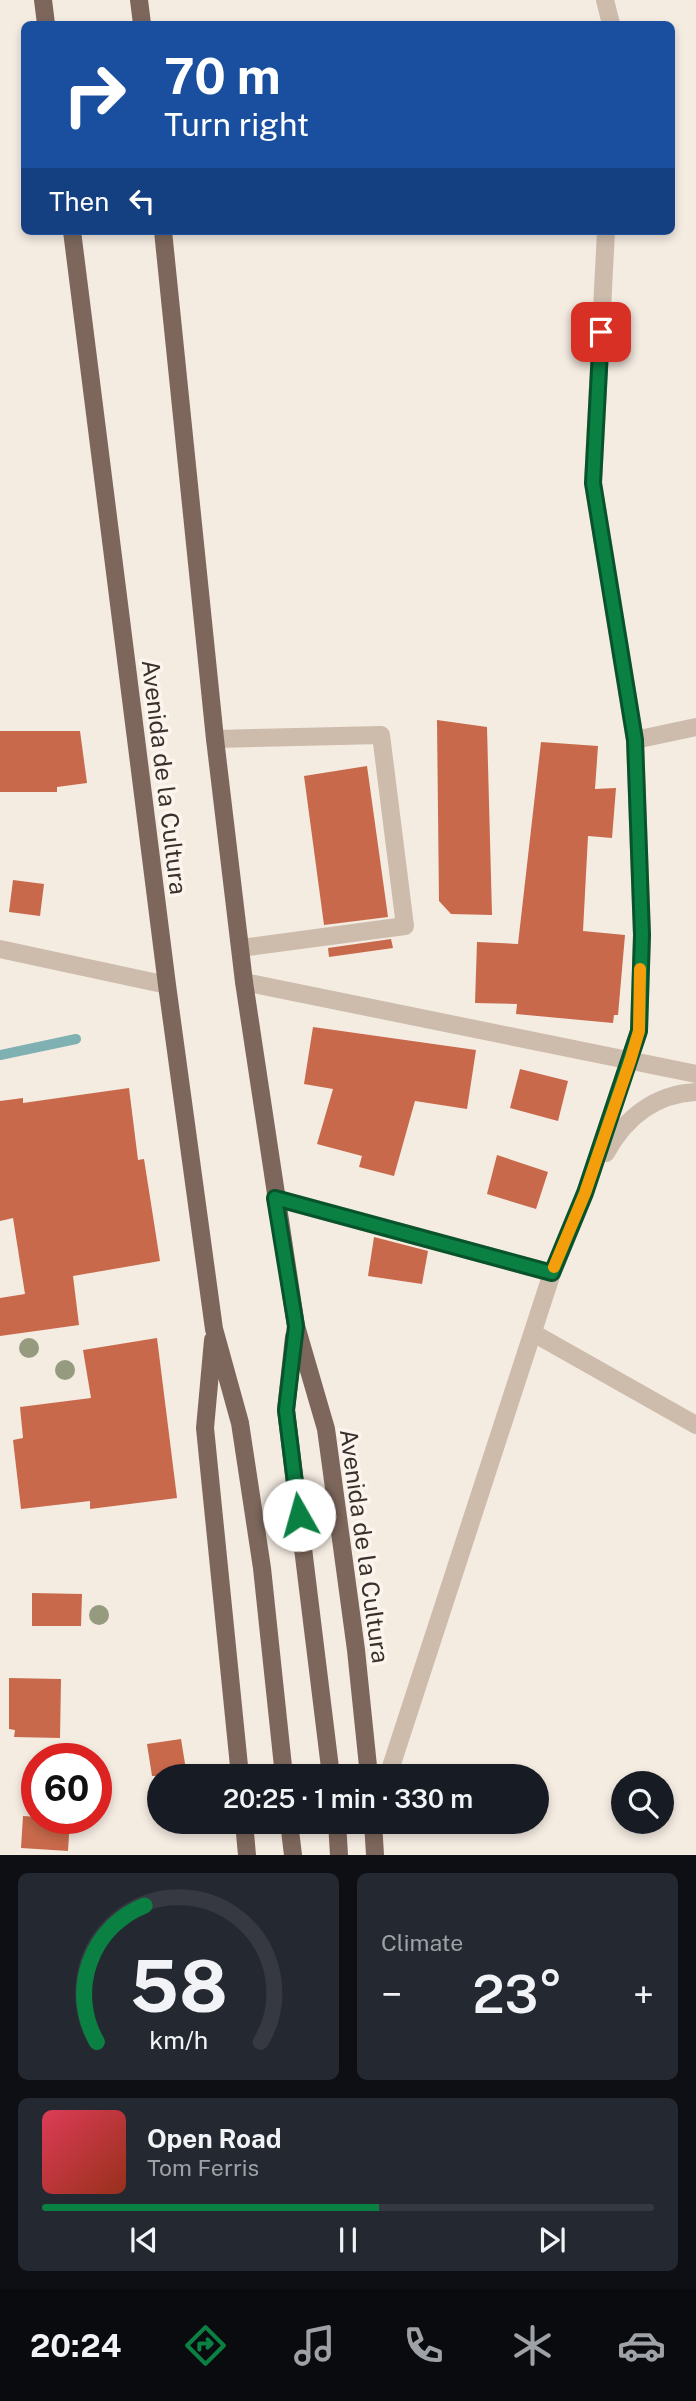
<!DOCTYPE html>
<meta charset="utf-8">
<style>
body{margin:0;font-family:"Public Sans",sans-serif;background:#242831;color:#f1f3f6;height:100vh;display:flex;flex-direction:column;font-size:26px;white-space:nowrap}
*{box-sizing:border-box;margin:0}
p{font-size:23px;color:#9ea1a6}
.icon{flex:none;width:38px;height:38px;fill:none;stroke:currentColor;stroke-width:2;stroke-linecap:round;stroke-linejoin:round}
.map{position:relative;height:1855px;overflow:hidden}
.panel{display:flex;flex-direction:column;gap:18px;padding:18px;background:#0d0f14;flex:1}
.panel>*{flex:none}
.hud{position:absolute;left:21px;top:21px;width:654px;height:214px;border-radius:10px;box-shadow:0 4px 10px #0003;background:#1a4fa0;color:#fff;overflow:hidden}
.tools{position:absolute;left:611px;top:1771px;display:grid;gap:14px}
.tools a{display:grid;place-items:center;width:63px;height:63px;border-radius:50%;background:#171b24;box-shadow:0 4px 10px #0003;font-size:35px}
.speed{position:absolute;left:21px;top:1743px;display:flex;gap:14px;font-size:35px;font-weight:700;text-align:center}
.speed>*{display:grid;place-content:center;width:91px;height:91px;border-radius:50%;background:#171b24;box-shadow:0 4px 10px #0003;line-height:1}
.speed .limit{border:10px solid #d22;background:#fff;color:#111}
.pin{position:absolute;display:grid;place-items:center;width:60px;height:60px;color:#fff;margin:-30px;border-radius:14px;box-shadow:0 4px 10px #0006}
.me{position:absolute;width:77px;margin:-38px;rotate:353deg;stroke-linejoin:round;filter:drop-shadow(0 0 5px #0008)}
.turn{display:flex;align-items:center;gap:24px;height:147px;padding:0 28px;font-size:32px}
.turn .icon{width:91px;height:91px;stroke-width:2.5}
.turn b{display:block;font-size:49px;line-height:60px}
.then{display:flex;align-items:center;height:66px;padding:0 28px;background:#0003;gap:14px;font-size:26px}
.big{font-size:52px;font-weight:600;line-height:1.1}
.panel .tile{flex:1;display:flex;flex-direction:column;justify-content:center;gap:10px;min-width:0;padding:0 24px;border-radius:10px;background:#242831}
.panel .dial{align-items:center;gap:0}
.dial svg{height:182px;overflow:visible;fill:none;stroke:#363941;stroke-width:7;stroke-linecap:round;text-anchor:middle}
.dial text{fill:#f1f3f6;stroke:none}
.song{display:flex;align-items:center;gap:21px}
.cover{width:84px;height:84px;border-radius:10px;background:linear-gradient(135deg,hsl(350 70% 55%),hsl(10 70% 35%))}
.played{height:7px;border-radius:4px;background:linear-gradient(90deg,#0b8043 55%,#363941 55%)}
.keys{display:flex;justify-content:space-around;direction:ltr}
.heat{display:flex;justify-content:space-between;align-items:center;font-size:38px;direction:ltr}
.panel .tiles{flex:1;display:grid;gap:18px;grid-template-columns:1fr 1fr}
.tile:last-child{grid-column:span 2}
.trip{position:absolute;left:147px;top:1764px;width:402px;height:70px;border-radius:35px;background:#171b24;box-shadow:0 4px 10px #0003;font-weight:600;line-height:70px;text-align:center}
.tabs{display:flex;height:112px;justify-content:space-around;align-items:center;background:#090b0e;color:#9ea1a6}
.tabs .icon{width:49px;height:49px}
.tabs .current{color:#0b8043}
.tabs b{font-size:32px;color:#f1f3f6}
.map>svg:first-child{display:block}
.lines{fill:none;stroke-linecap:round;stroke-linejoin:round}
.stream{stroke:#7fb0b2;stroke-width:10}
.building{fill:#c8694b}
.minor{stroke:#cdbbac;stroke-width:18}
.major{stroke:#7d675c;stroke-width:18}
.tree{fill:#969b7f}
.route-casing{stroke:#07532c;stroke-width:18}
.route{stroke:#0b8043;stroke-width:12}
.slow{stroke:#f59e0b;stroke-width:12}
.labels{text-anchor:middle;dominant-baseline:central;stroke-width:7;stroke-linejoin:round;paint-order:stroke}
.street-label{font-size:24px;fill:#3b302b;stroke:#fbf5ee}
</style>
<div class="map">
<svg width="696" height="1855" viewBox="0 0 696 1855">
<rect width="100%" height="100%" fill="#f4ebe1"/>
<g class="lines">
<path class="stream" d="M0,1055L76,1039"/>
</g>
<path class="building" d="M437,720L487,727L492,915L451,914L439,901Z
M0,731H80L87,783L57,787V792H0Z
M541,742L598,746L595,789L616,788L612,838L588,836L583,931L625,935L618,1015H614L613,1023L516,1014L517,1004L475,1003L477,942L518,944Z
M367,766L388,917L324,925L304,776Z
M13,880L44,884L40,916L9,912Z
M391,939L393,948L329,957L328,948Z
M313,1027L476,1050L467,1109L415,1101L394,1176L359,1167L362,1156L317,1144L333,1089L304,1084Z
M520,1069L568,1081L558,1121L510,1108Z
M129,1088L138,1160L144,1159L160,1261L73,1276L79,1325L0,1336V1298L25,1294L13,1218L0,1221V1101L23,1098V1103Z
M497,1155L548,1172L536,1209L487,1194Z
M374,1237L428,1251L422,1284L368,1276Z
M157,1338L177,1498L90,1509V1501L21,1509L13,1440L23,1438L20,1407L91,1398L83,1350Z
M32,1593L82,1594L81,1626H32Z
M9,1678L61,1679L60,1738L14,1737L15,1730L9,1729Z
M181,1739L187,1776H152L147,1744Z
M23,1816L70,1819L68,1851L21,1848Z"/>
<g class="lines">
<path class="minor" d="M605,0L611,24
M215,739L381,735L405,926L241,948
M635,740L696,727
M0,949L167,985
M244,982L696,1074
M606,1153C625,1118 655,1094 696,1092
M275,1198L552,1273
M535,1334L696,1425
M388,1776L552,1273L585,1193L639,1031L642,935L635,740L593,483L606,231"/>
<path class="major" d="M43,0L46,24
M139,0L142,24
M72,231L167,985L214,1329L240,1423L262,1568L284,1776
M163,231L215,739L244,982L296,1326L326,1429L356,1650L369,1776
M294,1337L286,1410L331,1776
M213,1340L205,1428L240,1776
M244,1822L247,1855
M289,1822L293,1855
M337,1822L339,1855
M373,1822L375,1855"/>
</g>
<g class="tree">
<circle cx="29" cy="1348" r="10"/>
<circle cx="65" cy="1370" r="10"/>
<circle cx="99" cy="1615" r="10"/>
</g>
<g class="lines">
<defs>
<path id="route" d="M299,1515L286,1410L296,1326L275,1198L552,1273L585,1193L639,1031L642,935L635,740L593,483L601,332"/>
</defs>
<use href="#route" class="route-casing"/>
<use href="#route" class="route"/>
<path class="slow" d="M554,1267L585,1193L630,1061L639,1031L640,969"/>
</g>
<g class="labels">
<g class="street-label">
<text transform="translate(165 777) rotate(83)">Avenida de la Cultura</text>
<text transform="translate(365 1546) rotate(82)">Avenida de la Cultura</text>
</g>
</g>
</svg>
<div class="tools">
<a><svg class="icon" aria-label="search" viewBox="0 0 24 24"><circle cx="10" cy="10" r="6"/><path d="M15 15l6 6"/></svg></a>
</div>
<div class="speed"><div class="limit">60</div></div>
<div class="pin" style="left:601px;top:332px;background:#d93025"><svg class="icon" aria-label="arrive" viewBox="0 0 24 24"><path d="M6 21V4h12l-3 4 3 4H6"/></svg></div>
<svg class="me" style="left:299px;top:1515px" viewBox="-20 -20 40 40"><circle r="19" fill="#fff"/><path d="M0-13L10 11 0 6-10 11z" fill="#0b8043"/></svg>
<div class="trip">20:25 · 1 min · 330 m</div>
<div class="hud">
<div class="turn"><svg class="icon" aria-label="right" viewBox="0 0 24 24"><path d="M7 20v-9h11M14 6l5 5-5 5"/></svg><div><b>70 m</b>Turn right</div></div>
<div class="then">Then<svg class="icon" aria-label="left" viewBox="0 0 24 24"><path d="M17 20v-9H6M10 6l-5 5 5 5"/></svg></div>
</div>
</div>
<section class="panel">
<div class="tiles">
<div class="tile dial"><svg viewBox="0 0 100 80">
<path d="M14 69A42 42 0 1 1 86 69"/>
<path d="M14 69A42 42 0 0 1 35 9" stroke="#0b8043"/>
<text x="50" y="56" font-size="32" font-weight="700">58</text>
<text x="50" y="72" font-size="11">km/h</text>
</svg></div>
<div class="tile"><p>Climate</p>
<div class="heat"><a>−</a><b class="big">23°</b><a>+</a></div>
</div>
<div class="tile">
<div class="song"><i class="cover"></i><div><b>Open Road</b><p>Tom Ferris</p></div></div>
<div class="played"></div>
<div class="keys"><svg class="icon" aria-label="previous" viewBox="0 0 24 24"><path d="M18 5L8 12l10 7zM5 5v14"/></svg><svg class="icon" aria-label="pause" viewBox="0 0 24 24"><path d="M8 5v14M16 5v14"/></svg><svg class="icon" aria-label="next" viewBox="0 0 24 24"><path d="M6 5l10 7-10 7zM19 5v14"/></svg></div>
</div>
</div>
</section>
<nav class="tabs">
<b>20:24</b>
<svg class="icon current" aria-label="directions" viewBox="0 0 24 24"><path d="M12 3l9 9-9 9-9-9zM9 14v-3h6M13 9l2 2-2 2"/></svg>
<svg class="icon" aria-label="music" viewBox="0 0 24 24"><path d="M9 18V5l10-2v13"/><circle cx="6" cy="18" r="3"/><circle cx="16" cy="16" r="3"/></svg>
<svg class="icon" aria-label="phone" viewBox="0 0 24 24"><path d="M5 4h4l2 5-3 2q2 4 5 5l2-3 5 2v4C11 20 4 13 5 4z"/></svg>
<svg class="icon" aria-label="climate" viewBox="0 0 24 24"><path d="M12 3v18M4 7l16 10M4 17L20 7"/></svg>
<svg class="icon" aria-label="car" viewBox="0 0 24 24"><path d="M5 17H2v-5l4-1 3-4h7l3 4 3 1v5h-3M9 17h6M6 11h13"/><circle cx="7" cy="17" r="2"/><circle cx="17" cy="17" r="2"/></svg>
</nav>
